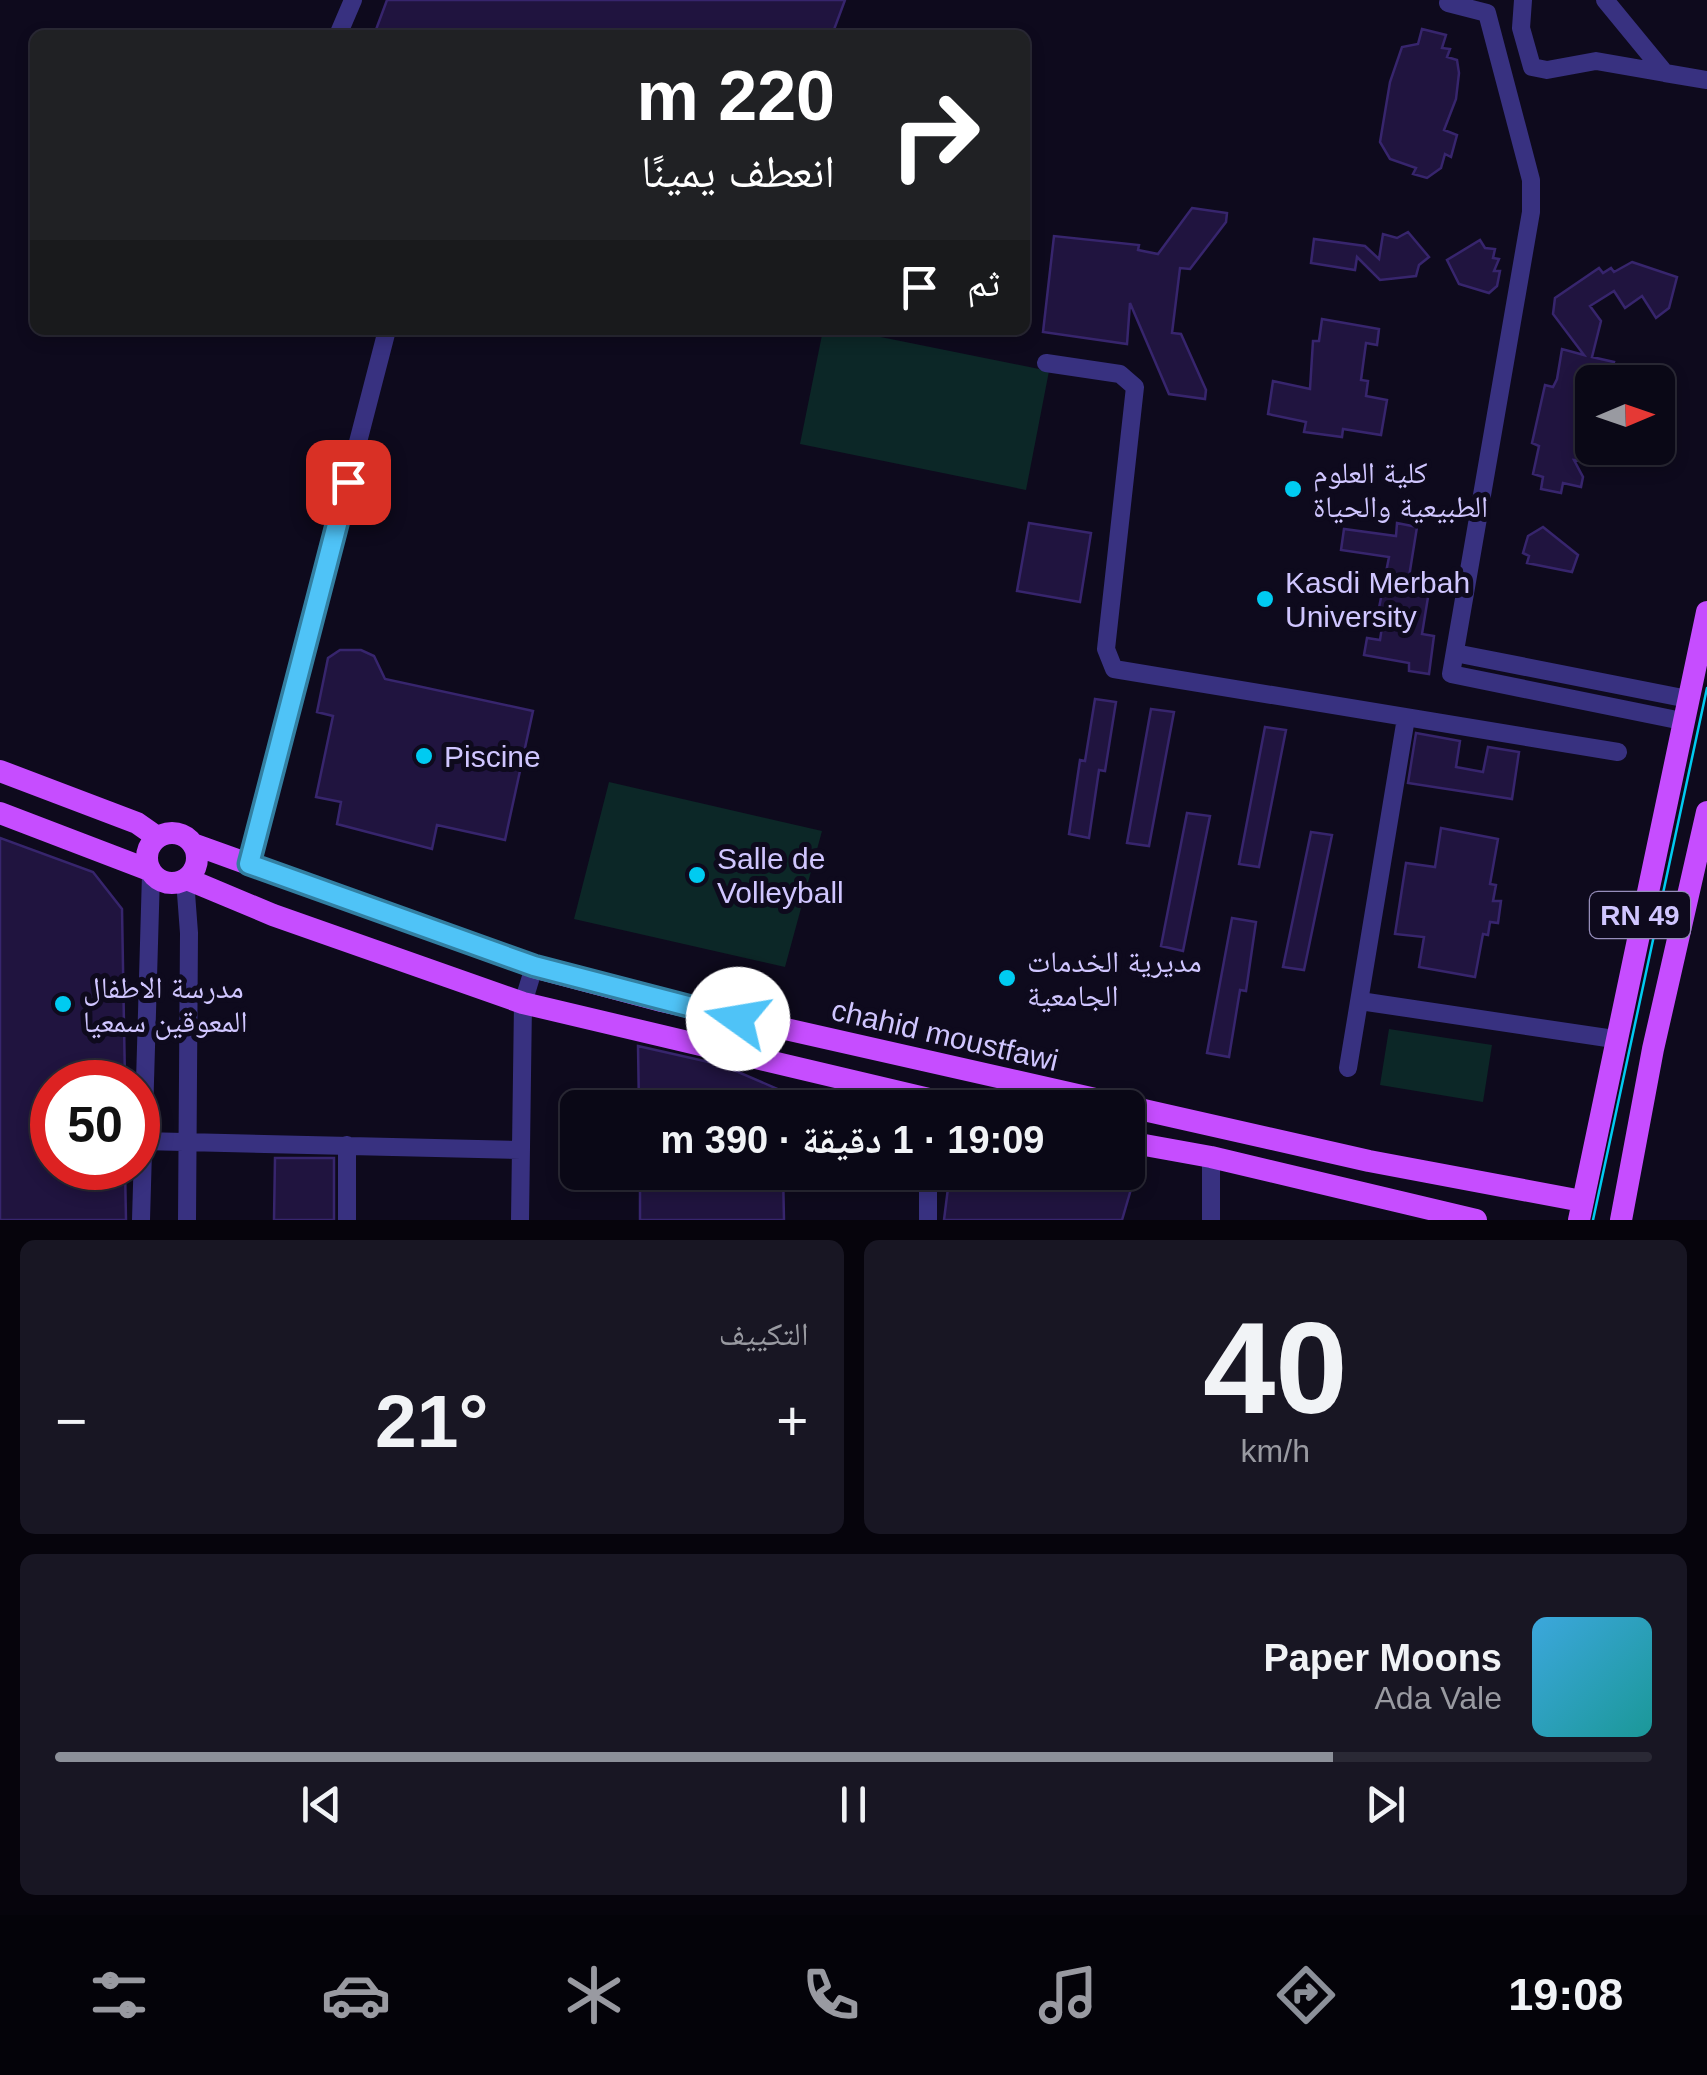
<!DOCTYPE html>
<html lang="ar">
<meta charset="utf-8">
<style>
body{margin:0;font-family:Helvetica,"Noto Naskh Arabic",sans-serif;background:#181623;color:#f1f3f6;direction:rtl;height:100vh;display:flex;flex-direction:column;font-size:38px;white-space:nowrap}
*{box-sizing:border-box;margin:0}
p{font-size:32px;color:#999aa1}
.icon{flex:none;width:55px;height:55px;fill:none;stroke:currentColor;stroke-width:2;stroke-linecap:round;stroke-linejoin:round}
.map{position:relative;height:1220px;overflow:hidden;direction:ltr}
.drawer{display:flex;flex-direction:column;gap:20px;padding:20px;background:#06040c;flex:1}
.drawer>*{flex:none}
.top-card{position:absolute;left:30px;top:30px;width:1000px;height:305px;border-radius:15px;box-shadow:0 5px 15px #0003,0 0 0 2px #2a2935;direction:rtl;background:#202124;color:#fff;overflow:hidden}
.needle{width:65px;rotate:88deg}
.tools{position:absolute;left:1575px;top:365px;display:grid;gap:20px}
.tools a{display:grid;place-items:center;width:100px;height:100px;border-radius:15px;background:#0a0816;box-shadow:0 5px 15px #0003,0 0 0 2px #2a2935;font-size:50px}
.speed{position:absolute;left:30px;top:1060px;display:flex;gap:20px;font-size:50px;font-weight:700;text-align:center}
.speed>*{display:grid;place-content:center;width:130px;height:130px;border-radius:50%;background:#0a0816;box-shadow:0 5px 15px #0003,0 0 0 2px #2a2935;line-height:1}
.speed .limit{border:15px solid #d22;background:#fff;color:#111}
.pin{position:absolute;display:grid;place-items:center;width:85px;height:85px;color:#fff;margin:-42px;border-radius:20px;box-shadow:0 5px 15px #0006}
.me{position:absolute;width:110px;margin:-55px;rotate:283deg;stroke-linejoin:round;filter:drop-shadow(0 0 8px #0008)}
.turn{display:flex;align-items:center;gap:35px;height:210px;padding:0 30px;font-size:45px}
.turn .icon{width:130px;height:130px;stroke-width:2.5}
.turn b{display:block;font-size:70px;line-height:85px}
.then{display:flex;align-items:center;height:95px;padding:0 30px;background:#0003;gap:20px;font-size:38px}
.big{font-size:75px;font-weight:700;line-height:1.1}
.drawer .card{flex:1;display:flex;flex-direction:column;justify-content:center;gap:15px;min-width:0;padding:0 35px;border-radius:15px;background:#181623}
.drawer .dial{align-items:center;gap:0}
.dial b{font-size:130px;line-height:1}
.song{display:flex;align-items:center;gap:30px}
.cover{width:120px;height:120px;border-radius:15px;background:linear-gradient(135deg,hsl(200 70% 55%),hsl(180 70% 35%))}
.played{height:10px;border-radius:5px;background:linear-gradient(90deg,#8c9099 80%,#2a2935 80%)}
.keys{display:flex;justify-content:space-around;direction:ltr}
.heat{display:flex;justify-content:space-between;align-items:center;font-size:55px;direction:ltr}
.drawer .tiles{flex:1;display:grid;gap:20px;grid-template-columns:1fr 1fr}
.card:last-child{grid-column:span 2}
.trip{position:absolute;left:560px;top:1090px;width:585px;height:100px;border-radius:15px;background:#0a0816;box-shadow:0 5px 15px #0003,0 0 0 2px #2a2935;font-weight:700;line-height:100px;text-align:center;direction:rtl}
.menu{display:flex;height:160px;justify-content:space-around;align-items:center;background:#040309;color:#999aa1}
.menu .icon{width:70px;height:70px}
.menu .selected{color:#8c9099}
.menu b{font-size:45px;color:#f1f3f6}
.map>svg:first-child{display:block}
.pitch{fill:#0c2727}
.building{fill:#20143f;stroke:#37256d;stroke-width:2.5}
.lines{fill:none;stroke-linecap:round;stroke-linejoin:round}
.minor{stroke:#383180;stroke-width:18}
.major{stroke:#c64dff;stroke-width:22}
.tram{stroke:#00cbf1;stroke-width:2.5}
.route-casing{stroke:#337fa1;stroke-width:25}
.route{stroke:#4fc3f7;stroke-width:18}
.poi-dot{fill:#00cbf1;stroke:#0e0a1d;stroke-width:4}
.labels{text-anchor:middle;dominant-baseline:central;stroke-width:10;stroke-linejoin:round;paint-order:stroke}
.shield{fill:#0e0a1d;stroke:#968ebb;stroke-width:2.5}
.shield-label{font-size:28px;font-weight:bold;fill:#d0c6ff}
.poi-label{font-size:30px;fill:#d0c6ff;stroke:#0e0a1d;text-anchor:start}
.street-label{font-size:30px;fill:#d0c6ff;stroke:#0e0a1d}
</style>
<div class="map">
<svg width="1707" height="1220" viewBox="0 0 1707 1220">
<rect width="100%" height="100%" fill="#0e0a1d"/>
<path class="pitch" d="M823,330H846L1049,371L1026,490L800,444Z
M609,782L822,831L785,967L574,919Z
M1389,1029L1492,1045L1483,1102L1380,1085Z"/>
<path class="building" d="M387,0H845L832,35H374Z
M1422,29L1446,35L1442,48L1450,49L1447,57L1457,60L1459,73L1456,99L1444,130L1457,135L1451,157L1445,154L1441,168L1427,178L1413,174L1416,168L1390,159L1380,142L1390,82L1402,47L1418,44Z
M1192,208L1227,213L1226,222L1190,269L1180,268L1172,333L1181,334L1206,390L1205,399L1169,394L1130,303L1127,344L1043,332L1054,236L1139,245L1138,250L1158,254Z
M1408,232L1429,257L1419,265L1416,276L1380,280L1357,257L1355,270L1311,263L1314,239L1365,246L1379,259L1383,234L1397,238Z
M1480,240L1485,248L1495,249L1493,258L1499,259L1494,271H1500L1497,286L1489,293L1459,284L1447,260Z
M1632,262L1677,277L1669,308L1656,318L1642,296L1625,308L1614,291L1590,306L1601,321L1592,357L1614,362L1608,382H1592L1591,462L1574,460L1583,477L1581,487L1563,483L1561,493L1541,489L1543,477L1533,474L1539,446L1532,443L1545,385L1553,387L1557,379L1562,349L1584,355L1553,314L1555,298L1599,268L1603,273L1611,268L1614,272Z
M1322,319L1379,329L1377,345L1366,343L1361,380L1368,381L1366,396L1387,400L1381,435L1343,429L1342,437L1304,432L1306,422L1268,414L1273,381L1310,389L1313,341H1319Z
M1029,523L1091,533L1080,602L1017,591Z
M1397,523L1417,527L1409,577L1430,585L1422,634L1434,636L1429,674L1409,671V663L1364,655L1367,638L1380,640L1384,614L1378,613L1389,557L1341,550L1344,529L1396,536Z
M1543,527L1578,555L1572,572L1527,563L1529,556L1523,553L1528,536Z
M340,650H361L374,656L385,679L533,711L505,840L437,825L432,849L337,824L341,802L316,797L333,716L317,712L328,658Z
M1095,699L1116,702L1105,771L1099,770L1089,838L1069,834L1080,760L1085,761Z
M1151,709L1174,712L1149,846L1127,843Z
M1265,727L1286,730L1259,867L1239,864Z
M1416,733L1460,741L1456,767L1483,772L1488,747L1519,752L1512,799L1408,783Z
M1187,813L1210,816L1183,951L1161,946Z
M1441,828L1498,839L1490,884L1496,885L1493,901H1501L1498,923L1490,922L1488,935L1483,934L1475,977L1419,967L1424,937L1395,934L1406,863L1435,867Z
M1311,832L1332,835L1304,970L1283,967Z
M0,838L93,872L122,909L125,1082H52V1168H125L126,1220H0Z
M1232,918L1256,922L1246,991L1240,990L1229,1057L1207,1053Z
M638,1046L722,1065L780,1090L781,1108H639Z
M275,1158H334V1220H274Z
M640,1172H783L784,1220H640Z
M950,1172H1136L1122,1220H944Z"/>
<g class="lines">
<path class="minor" d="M1523,0L1521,28L1532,67L1547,70L1596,61L1665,73
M1605,0L1665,73L1707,80
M1448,3L1487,13L1531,180V212L1451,674L1682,721
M338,35L353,0
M1046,363L1120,374L1135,387L1106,649L1114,669L1618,752
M1455,653L1688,699
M249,863L387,330
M185,880L189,933L187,1220
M1360,1001L1614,1039
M1348,1068L1406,718
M142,1141L521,1150
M347,1145V1220
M928,1172V1220
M141,1220L151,874
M520,1220L523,1003L534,967
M1211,1220V1157"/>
<path class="major" d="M0,771L137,823L157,837
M0,813L149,870
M147 858a25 25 0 1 1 50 0a25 25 0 1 1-50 0Z
M193,844L534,967L662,1001L1369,1161L1582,1201
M187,879L273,915L523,1003L967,1108
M1128,1142L1211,1157L1476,1220
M1579,1220L1707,612
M1621,1220L1653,1049L1707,812"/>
<path class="tram" d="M1593,1220L1707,688"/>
</g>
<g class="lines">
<defs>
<path id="route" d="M348,482L249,864L534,966L738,1019"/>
</defs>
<use href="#route" class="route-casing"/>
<use href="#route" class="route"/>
</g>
<g class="poi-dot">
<circle cx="1293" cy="489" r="10"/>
<circle cx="1265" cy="599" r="10"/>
<circle cx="424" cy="756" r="10"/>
<circle cx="697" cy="875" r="10"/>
<circle cx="1007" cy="978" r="10"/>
<circle cx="63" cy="1004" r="10"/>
</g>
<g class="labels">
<rect class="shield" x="1590" y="892" width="100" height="46" rx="8"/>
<g class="shield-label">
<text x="1640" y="915">RN 49</text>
</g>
<g class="poi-label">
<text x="1313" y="472">كلية العلوم<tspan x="1313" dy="34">الطبيعية والحياة</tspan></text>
<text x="1285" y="582">Kasdi Merbah<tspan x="1285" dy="34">University</tspan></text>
<text x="444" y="756">Piscine</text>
<text x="717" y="858">Salle de<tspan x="717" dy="34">Volleyball</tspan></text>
<text x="1027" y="961">مديرية الخدمات<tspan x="1027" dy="34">الجامعية</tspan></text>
<text x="83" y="987">مدرسة الاطفال<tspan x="83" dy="34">المعوقين سمعيا</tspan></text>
</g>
<g class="street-label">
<text transform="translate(945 1035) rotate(13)">chahid moustfawi</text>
</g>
</g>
</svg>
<div class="tools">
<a><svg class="needle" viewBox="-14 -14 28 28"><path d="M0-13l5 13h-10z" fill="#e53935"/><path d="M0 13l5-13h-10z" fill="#999aa1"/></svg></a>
</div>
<div class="speed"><div class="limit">50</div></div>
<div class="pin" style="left:348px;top:482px;background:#d93025"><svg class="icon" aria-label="arrive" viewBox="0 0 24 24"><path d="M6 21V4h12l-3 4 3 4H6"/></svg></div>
<svg class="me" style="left:738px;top:1019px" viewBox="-20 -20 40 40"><circle r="19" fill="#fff"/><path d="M0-13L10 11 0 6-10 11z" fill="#4fc3f7"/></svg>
<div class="trip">19:09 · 1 دقيقة · 390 m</div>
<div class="top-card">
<div class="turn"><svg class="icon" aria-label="right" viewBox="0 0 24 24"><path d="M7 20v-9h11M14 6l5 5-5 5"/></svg><div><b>220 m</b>انعطف يمينًا</div></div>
<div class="then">ثم<svg class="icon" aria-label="arrive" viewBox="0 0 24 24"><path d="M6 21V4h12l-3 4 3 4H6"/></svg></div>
</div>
</div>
<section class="drawer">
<div class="tiles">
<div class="card dial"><b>40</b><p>km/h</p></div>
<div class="card"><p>التكييف</p>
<div class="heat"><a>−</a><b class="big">21°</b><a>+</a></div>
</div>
<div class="card">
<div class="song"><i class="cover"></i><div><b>Paper Moons</b><p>Ada Vale</p></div></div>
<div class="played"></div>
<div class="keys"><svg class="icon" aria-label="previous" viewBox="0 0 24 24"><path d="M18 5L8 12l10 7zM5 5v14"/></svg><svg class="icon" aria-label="pause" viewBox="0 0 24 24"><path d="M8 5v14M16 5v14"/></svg><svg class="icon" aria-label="next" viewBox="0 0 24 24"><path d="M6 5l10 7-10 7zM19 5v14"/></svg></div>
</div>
</div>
</section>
<nav class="menu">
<b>19:08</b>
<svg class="icon selected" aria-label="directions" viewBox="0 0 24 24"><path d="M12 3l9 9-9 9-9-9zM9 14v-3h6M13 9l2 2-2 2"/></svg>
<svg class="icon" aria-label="music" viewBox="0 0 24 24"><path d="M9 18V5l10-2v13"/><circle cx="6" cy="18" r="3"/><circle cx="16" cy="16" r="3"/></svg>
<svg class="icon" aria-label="phone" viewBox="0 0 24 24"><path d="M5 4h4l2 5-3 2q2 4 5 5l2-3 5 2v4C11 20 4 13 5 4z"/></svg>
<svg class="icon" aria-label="climate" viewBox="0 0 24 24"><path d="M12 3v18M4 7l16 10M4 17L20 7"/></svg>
<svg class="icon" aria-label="car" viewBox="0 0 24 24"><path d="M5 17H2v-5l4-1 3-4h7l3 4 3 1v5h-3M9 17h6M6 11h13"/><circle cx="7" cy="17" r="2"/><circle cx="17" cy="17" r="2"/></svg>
<svg class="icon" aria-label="filters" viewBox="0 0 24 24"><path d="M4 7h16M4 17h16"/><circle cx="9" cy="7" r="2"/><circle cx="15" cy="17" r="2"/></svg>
</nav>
